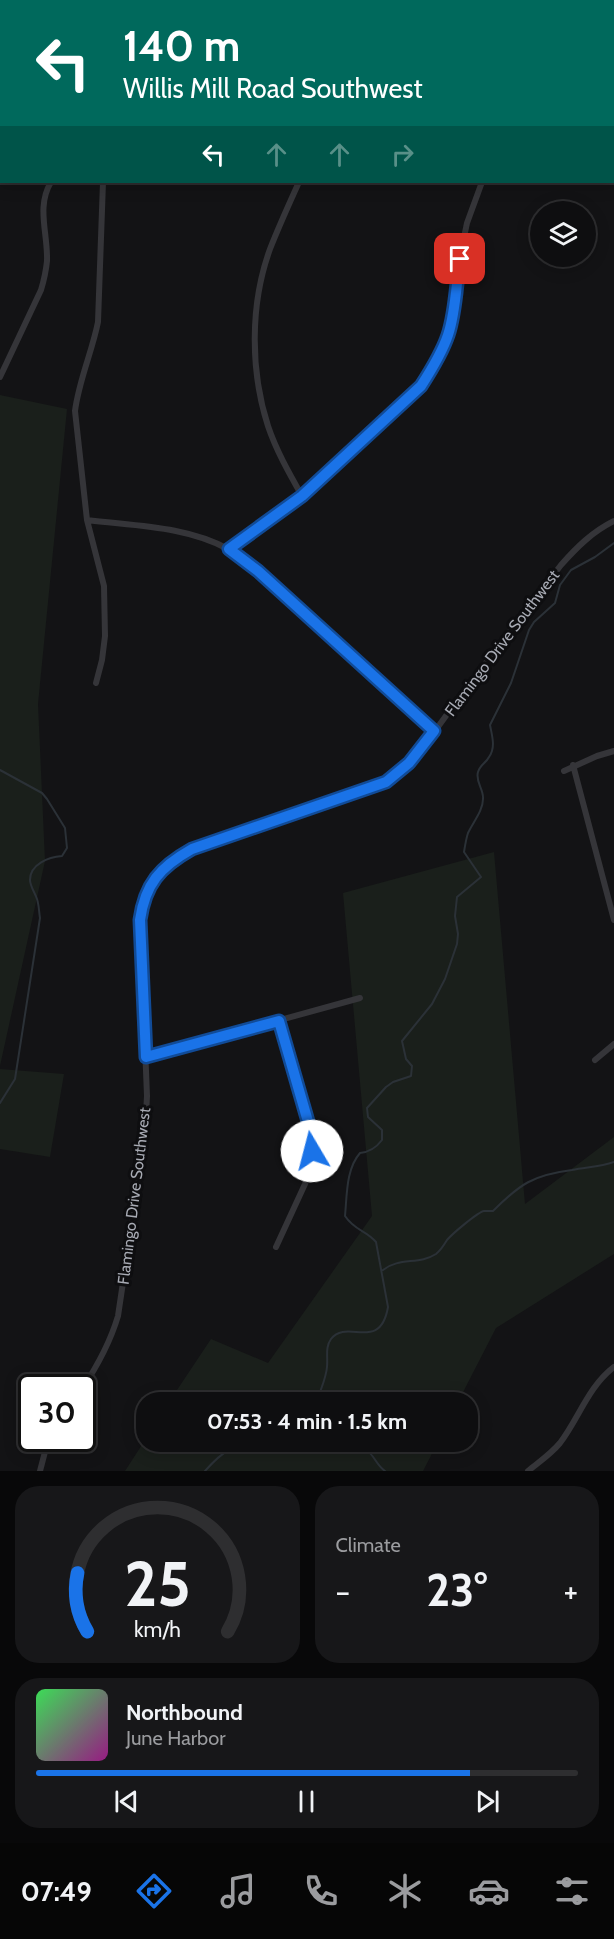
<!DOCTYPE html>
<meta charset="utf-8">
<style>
body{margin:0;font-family:Cabin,sans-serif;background:#171719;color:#f1f3f6;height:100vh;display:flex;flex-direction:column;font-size:22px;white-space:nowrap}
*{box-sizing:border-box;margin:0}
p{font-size:20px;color:#9b9c9f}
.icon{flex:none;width:33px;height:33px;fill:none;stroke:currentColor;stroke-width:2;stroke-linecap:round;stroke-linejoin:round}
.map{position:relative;height:1471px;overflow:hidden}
.sheet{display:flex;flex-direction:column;gap:15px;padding:15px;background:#080809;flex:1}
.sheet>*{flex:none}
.banner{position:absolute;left:0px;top:0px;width:615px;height:183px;box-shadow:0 3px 15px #0003,0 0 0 2px #2e2e30;background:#00695c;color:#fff;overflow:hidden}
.fabs{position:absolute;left:530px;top:201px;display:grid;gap:12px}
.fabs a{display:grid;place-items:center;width:66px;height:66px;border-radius:50%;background:#0e0e10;box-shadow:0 3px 15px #0003,0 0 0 2px #2e2e30;font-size:30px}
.speed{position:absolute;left:18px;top:1374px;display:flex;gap:12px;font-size:30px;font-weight:700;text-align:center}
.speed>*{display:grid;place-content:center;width:78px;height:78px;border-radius:50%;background:#0e0e10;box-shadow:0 3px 15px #0003,0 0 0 2px #2e2e30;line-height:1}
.speed .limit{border:3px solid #111;border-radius:9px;background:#fff;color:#111}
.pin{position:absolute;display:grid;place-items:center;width:51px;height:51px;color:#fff;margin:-26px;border-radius:12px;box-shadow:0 3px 9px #0006}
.me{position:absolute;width:66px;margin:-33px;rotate:352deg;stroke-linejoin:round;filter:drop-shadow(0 0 4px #0008)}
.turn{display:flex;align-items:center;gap:21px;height:126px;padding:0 24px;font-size:27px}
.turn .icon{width:78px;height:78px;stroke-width:2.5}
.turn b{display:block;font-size:42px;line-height:51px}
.lanes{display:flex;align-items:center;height:57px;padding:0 24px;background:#0003;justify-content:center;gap:30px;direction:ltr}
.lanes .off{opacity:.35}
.big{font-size:45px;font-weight:700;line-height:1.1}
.sheet .card{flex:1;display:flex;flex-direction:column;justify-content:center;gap:9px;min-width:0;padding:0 21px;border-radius:24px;background:#171719}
.sheet .dial{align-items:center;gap:0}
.dial svg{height:156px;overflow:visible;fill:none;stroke:#2e2e30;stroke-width:7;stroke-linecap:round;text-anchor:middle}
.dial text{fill:#f1f3f6;stroke:none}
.song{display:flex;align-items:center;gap:18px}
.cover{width:72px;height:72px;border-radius:9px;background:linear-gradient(135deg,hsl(130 70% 55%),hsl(310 70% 35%))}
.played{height:6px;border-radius:3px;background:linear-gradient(90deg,#1a73e8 80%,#2e2e30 80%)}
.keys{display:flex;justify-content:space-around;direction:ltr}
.heat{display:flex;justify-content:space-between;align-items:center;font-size:33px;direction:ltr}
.sheet .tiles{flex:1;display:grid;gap:15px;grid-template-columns:1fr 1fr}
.card:last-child{grid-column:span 2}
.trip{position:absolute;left:136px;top:1392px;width:342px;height:60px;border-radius:24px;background:#0e0e10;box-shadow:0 3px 15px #0003,0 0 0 2px #2e2e30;font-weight:700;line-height:60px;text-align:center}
.dock{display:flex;height:96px;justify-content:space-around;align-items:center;background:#060606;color:#9b9c9f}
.dock .icon{width:42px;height:42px}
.dock .current{color:#1a73e8}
.dock b{font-size:27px;color:#f1f3f6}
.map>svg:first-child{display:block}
.green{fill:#1a1f1b}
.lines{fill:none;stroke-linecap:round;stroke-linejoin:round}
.stream{stroke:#2b3137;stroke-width:2}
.minor{stroke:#353539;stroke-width:6}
.tertiary{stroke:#353539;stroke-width:8}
.route-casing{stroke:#114b97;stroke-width:15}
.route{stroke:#1a73e8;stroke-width:10}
.labels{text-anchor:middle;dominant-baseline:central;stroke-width:6;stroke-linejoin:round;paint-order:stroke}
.street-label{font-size:16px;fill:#a7aab3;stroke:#0e0e10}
</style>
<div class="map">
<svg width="614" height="1471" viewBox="0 0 614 1471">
<rect width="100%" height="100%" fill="#131315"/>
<path class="green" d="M0,395L67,409L38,704L45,861L0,1066Z
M494,852L525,1204L614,1137V1254L496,1328L458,1402H169L211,1339L268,1363L372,1216L343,893Z
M0,1069L64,1074L50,1157L0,1149Z
M147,1437V1442H438L423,1471H125Z"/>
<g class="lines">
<path class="stream" d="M0,770L42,793L47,799L65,828L67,848L62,856C49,857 30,864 30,880C30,886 35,893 37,899C39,905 39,912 40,918L15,1079L0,1103
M383,1270C399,1257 419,1265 436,1254C441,1250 444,1245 447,1240C452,1234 478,1212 484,1211C485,1211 493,1211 493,1211C520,1184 533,1175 572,1170C586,1167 600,1167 614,1162
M317,1402C320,1390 326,1379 327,1367C328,1357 325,1347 331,1339C347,1318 380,1353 388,1307L376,1242C366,1230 355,1231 345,1216C347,1195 346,1169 360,1153C370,1152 376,1148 382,1140V1130L368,1117L367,1108L386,1087L393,1082L411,1076L412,1066L406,1059L402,1041L432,1004L445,979L457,944L458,934L455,916L457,897L481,877L464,852C465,846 466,839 468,833C473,822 483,811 483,799C484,789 475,782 478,772C480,765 486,763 489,757C496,747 492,736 490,725L511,683L529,630L534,622L555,603L560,585L571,570L595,557L614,543
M325,1442C337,1447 353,1442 365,1449C374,1454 376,1465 385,1471
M205,1471C221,1453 235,1441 260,1445C271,1447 278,1449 289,1446L292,1442"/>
<path class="minor" d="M238,0L242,2
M517,0L518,2
M603,2L605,0
M299,182C289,204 279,226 270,249C250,304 250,370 268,426C276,450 289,473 302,496
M0,377L41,290C44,280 46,271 47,261C48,233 36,207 51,182
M87,520C134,526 186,526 228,549C239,554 248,563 258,571L434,731
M229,549L302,496L421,385L442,351L449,334L456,297L462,247L467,223L482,182
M96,683L102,660L105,636L104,586L87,520L75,411C79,380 92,352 98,322L103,182
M573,765L614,920
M564,771L597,756L614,751
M146,1057L360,998
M595,1060L614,1044
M276,1247L305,1184L310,1168L312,1151L309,1126L279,1021
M82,1389C98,1365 110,1343 118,1316L145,1134L147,1096L140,920L146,894L153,882L160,871L174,859L192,849L386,781C417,761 437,727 459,698C493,654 527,610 561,565C577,547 592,532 614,521
M40,1471L46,1448L52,1438
M528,1471C539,1462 551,1454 560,1443C579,1418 588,1387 614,1367"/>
<path class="tertiary" d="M0,160H2"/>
</g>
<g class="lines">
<defs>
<path id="route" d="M312,1151L309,1125L279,1021L146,1057L140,920C145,884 160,867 192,849L386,782L409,763L434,731L258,571L229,549L302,496L421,386C432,369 442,353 448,335C456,311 456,284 460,259"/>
</defs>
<use href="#route" class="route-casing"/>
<use href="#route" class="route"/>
</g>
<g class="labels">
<g class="street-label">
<text transform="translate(502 643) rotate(-53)">Flamingo Drive Southwest</text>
<text transform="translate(134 1196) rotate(-83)">Flamingo Drive Southwest</text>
</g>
</g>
</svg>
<div class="fabs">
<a><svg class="icon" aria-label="layers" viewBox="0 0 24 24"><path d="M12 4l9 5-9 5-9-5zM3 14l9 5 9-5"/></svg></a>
</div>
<div class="speed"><div class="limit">30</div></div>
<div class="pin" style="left:460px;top:259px;background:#d93025"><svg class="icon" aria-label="arrive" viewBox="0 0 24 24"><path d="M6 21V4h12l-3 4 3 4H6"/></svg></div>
<svg class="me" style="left:312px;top:1151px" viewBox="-20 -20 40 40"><circle r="19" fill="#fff"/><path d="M0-13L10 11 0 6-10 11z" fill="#1a73e8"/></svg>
<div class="trip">07:53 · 4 min · 1.5 km</div>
<div class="banner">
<div class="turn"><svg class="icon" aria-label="left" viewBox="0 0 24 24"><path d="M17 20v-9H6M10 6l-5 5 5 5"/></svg><div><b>140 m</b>Willis Mill Road Southwest</div></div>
<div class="lanes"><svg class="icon" aria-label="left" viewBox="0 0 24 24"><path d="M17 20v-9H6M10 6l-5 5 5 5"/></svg><svg class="icon off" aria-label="ahead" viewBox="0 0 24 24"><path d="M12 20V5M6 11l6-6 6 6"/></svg><svg class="icon off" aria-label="ahead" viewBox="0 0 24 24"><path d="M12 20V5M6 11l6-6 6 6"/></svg><svg class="icon off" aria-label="right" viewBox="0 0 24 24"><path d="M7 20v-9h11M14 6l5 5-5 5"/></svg></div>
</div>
</div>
<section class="sheet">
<div class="tiles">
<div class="card dial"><svg viewBox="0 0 100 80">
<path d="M14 69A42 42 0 1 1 86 69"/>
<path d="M14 69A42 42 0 0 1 9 39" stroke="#1a73e8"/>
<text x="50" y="56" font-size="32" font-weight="700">25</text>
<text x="50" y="72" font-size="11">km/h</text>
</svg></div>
<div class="card"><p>Climate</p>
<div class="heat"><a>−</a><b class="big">23°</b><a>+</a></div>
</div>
<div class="card">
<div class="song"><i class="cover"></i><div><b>Northbound</b><p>June Harbor</p></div></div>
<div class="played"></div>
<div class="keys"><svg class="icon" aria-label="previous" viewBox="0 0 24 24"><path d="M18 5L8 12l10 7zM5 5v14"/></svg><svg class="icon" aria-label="pause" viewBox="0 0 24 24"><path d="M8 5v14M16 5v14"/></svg><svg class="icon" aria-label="next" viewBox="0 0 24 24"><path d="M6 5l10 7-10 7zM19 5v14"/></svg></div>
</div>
</div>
</section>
<nav class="dock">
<b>07:49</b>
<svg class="icon current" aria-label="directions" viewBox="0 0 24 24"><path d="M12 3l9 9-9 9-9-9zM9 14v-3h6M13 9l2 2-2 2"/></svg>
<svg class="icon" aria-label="music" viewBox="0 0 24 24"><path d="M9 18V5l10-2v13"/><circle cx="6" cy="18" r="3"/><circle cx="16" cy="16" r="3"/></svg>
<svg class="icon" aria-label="phone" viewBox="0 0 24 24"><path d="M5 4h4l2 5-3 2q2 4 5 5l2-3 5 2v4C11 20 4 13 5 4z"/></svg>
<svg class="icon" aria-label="climate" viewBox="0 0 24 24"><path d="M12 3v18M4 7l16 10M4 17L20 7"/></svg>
<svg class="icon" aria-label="car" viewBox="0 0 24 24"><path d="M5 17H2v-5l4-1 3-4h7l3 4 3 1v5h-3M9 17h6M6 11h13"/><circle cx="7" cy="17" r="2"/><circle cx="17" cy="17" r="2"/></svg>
<svg class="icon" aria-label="filters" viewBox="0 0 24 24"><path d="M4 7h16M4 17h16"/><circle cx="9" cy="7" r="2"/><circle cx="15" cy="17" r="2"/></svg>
</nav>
